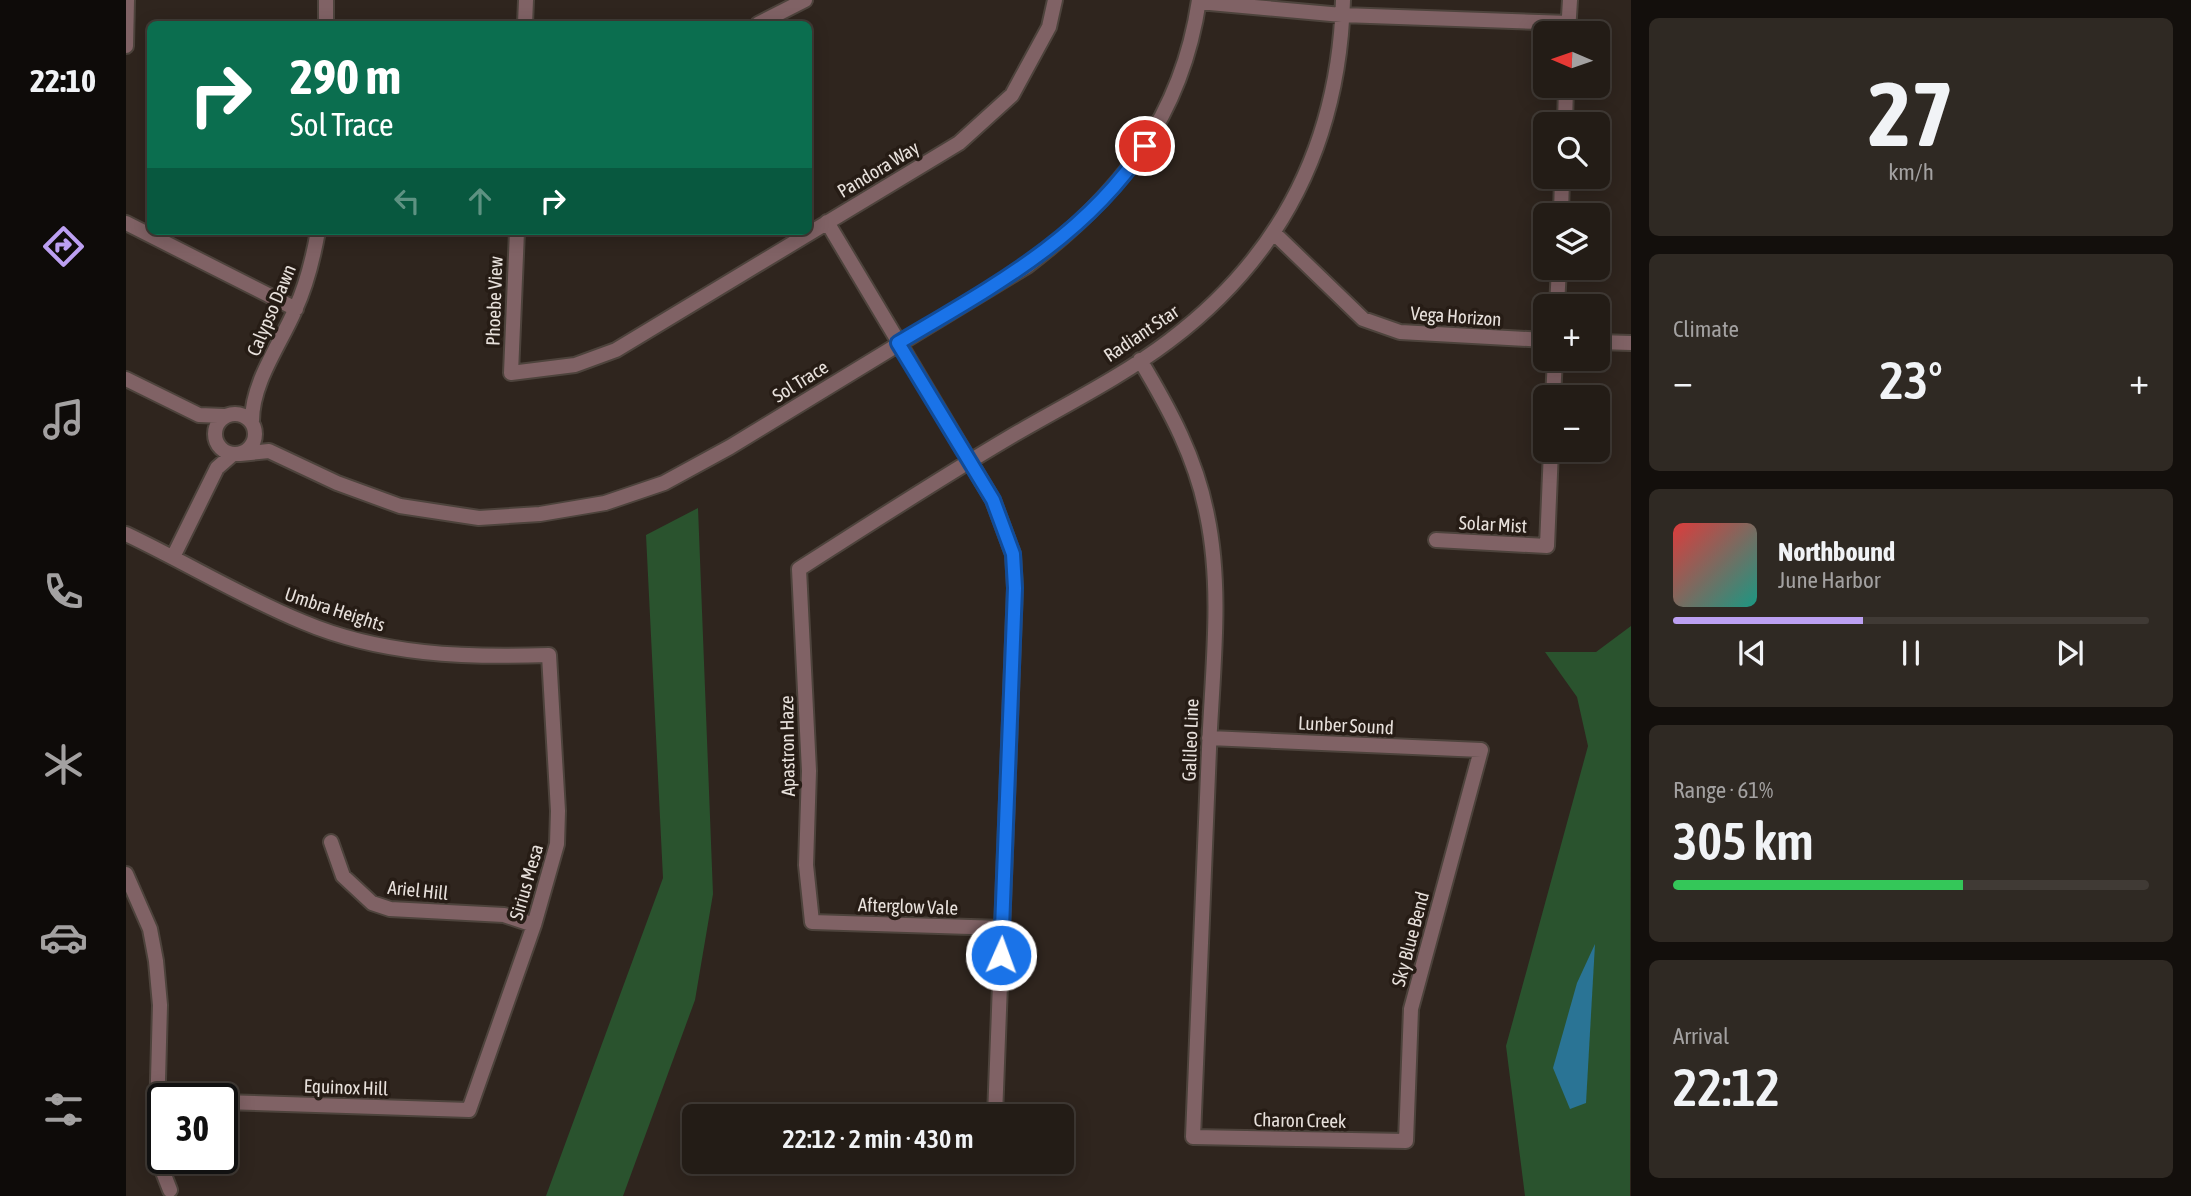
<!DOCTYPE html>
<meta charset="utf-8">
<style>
body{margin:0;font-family:"Asap Condensed",sans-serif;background:#2f2923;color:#f1f3f6;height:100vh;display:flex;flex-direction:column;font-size:26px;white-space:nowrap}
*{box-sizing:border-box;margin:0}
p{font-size:23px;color:#a3a1a1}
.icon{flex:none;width:38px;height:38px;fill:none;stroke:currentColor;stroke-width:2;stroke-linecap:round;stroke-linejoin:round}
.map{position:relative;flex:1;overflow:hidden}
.details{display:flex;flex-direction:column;gap:18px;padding:18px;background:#130f0c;width:560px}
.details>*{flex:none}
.banner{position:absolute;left:21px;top:21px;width:665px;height:214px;border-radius:10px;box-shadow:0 4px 18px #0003,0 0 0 2px #403a35;background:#0b6e4f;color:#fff;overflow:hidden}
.needle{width:46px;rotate:272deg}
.tools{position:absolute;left:1407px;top:21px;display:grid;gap:14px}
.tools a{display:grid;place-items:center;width:77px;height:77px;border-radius:10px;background:#231c16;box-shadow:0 4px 18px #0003,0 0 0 2px #403a35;font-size:35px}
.speed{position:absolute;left:21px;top:1083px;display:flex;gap:14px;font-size:35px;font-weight:700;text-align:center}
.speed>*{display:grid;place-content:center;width:91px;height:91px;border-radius:50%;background:#231c16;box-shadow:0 4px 18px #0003,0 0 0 2px #403a35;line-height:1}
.speed .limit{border:4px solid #111;border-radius:10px;background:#fff;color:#111}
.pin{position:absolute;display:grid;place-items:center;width:60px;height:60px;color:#fff;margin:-30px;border:4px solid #fff;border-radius:50%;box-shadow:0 2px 7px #0007}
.me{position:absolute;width:77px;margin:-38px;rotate:2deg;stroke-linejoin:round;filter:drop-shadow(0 0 5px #0008)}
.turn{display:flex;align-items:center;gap:24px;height:147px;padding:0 28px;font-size:32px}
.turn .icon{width:91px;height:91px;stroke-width:2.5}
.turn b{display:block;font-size:49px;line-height:60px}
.lanes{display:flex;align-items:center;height:66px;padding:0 28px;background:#0003;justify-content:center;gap:35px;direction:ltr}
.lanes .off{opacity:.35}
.big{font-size:52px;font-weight:600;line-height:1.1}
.details .widget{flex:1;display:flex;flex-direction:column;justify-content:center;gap:10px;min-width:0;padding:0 24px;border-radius:10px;background:#2f2923}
.details .dial{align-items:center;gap:0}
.dial b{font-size:91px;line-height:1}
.song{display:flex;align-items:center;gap:21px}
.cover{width:84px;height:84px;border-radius:10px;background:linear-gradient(135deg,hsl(0 70% 55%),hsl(170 70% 35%))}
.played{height:7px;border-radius:4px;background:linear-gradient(90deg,#bca0f2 40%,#403a35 40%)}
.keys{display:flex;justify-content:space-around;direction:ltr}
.heat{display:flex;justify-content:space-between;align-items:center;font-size:38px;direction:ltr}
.charge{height:10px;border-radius:5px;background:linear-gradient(90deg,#34c759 61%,#403a35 0)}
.trip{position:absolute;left:556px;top:1104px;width:392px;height:70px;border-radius:10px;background:#231c16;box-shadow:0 4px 18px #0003,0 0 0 2px #403a35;font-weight:600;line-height:70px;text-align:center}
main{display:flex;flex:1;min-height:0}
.tab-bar{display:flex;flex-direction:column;width:126px;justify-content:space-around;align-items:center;background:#0e0b09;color:#a3a1a1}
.tab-bar .icon{width:49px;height:49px}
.tab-bar .current{color:#bca0f2}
.tab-bar b{font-size:32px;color:#f1f3f6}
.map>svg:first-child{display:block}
.green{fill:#2a532e}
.water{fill:#2a7495}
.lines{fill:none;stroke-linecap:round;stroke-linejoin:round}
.street-casing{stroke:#4d433c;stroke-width:18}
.street{stroke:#806265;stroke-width:14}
.route-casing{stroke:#114b97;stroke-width:18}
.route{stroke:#1a73e8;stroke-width:12}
.labels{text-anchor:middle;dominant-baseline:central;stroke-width:7;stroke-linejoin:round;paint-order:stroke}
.street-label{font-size:19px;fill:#e8e1dc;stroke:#261c15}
</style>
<main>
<nav class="tab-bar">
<b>22:10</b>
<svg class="icon current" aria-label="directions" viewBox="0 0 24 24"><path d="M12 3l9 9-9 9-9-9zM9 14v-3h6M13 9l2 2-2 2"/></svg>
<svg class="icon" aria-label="music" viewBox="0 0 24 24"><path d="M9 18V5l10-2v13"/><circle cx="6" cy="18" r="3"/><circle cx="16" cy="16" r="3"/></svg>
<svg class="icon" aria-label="phone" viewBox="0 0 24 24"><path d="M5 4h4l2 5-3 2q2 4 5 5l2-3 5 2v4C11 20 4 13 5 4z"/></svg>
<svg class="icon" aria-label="climate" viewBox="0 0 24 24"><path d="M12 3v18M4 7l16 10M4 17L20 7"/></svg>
<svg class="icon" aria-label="car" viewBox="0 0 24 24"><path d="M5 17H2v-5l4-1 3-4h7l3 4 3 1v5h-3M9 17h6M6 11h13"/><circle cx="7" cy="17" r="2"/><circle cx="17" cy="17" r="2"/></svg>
<svg class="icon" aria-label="filters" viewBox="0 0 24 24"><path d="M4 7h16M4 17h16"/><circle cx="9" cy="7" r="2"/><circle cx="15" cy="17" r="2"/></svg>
</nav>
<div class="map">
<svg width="1505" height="1196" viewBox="0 0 1505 1196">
<rect width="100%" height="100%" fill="#2f251e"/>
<path class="green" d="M572,508L587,894L569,1000L497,1196H420L537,878L520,535Z
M1505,626L1504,1196H1399L1380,1046L1462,746L1451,697L1419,652H1470Z"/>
<path class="water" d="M1469,944L1460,1103L1444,1109L1427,1068L1451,983Z"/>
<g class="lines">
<defs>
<path id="street" d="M1073,2L1216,15L1443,23
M200,24V0
M399,24L400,0
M632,24L679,0
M1442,33L1444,0
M0,46L1,0
M1439,124L1440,86
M1435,215L1436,177
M701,222L867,500L887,554L889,588L869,1116
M0,223L170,309
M391,231L385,373L449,365L490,350L833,143L886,95L923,27L929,0
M1149,234L1237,319L1274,332L1419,340
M1431,306L1433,268
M1472,342L1505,343
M1014,360C1044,410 1070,458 1081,515C1097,591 1086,673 1083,749C1078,878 1072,1008 1067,1137L1280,1141L1285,1009L1355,750L1083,738
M0,379L73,415L98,416
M1427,397L1429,359
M89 434a20 20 0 1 1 40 0a20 20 0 1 1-40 0Z
M126,421C126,382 154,345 169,310C181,284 187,259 192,231
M114,454L143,451L211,483L274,506L353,518L414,514L479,503L538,483L604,447L901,266C993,196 1056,117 1073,0
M0,534C59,562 116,597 177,622C255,655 339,658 423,655L432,811L431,844L408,925L343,1110L96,1102
M1310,540L1421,546L1425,450
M47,557L91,468L107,454
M205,842L217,876L246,903L264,909L378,915L408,925
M0,874L24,929L30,961L34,1005L30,1154L44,1190
M876,928L686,922L680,865L683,771L673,569C743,524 813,479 884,437C937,406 994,378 1043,341C1156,256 1213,141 1217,0"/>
</defs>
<use href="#street" class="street-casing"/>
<use href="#street" class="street"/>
</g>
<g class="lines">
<defs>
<path id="route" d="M875,955L889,588L887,554L867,500L772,343C864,288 958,239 1019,146"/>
</defs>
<use href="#route" class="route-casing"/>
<use href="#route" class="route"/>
</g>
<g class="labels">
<g class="street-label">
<text transform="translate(752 169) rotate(-31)">Pandora Way</text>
<text transform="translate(368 301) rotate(-88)">Phoebe View</text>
<text transform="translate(145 310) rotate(-67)">Calypso Dawn</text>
<text transform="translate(1330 316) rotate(4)">Vega Horizon</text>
<text transform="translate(1015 333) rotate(-34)">Radiant Star</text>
<text transform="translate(674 381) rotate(-32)">Sol Trace</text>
<text transform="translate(1367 524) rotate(3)">Solar Mist</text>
<text transform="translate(209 609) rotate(18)">Umbra Heights</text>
<text transform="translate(1220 725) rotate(3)">Lunber Sound</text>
<text transform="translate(1064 740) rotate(-88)">Galileo Line</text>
<text transform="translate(661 746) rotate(-91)">Apastron Haze</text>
<text transform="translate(400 882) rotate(-74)">Sirius Mesa</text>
<text transform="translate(292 890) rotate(6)">Ariel Hill</text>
<text transform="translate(782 906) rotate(2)">Afterglow Vale</text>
<text transform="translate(1284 939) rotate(-75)">Sky Blue Bend</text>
<text transform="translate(220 1087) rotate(2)">Equinox Hill</text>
<text transform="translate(1174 1120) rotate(1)">Charon Creek</text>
</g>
</g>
</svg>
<div class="tools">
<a><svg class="needle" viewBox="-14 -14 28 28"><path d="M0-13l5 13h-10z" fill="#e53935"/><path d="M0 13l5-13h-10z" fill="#a3a1a1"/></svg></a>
<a><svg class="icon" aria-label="search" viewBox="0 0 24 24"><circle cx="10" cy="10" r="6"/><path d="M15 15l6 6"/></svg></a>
<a><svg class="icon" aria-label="layers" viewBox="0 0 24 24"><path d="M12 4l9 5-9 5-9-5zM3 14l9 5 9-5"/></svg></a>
<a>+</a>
<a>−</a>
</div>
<div class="speed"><div class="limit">30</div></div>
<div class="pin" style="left:1019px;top:146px;background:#d93025"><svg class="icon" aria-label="arrive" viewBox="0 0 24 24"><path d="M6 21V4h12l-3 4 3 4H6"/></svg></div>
<svg class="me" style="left:875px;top:955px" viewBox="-20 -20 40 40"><circle r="17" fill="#1a73e8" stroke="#fff" stroke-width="3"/><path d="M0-11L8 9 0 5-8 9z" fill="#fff"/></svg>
<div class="trip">22:12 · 2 min · 430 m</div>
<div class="banner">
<div class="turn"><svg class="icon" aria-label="right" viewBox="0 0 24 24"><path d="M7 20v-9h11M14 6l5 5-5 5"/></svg><div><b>290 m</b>Sol Trace</div></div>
<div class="lanes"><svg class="icon off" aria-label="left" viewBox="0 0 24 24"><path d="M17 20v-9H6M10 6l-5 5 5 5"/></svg><svg class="icon off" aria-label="ahead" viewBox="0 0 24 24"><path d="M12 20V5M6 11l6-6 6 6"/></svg><svg class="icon" aria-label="right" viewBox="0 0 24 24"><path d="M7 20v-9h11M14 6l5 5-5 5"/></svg></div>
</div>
</div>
<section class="details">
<div class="widget dial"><b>27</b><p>km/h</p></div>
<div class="widget"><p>Climate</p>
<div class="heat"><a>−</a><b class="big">23°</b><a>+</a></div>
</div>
<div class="widget">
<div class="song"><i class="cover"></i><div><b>Northbound</b><p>June Harbor</p></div></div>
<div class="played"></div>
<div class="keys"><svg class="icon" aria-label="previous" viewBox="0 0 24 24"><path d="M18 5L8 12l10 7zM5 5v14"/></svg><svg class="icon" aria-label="pause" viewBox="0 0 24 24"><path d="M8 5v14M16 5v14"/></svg><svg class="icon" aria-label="next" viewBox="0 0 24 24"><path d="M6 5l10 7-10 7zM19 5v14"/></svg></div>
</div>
<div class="widget"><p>Range · 61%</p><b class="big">305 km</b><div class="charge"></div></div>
<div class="widget"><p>Arrival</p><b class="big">22:12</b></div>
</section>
</main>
